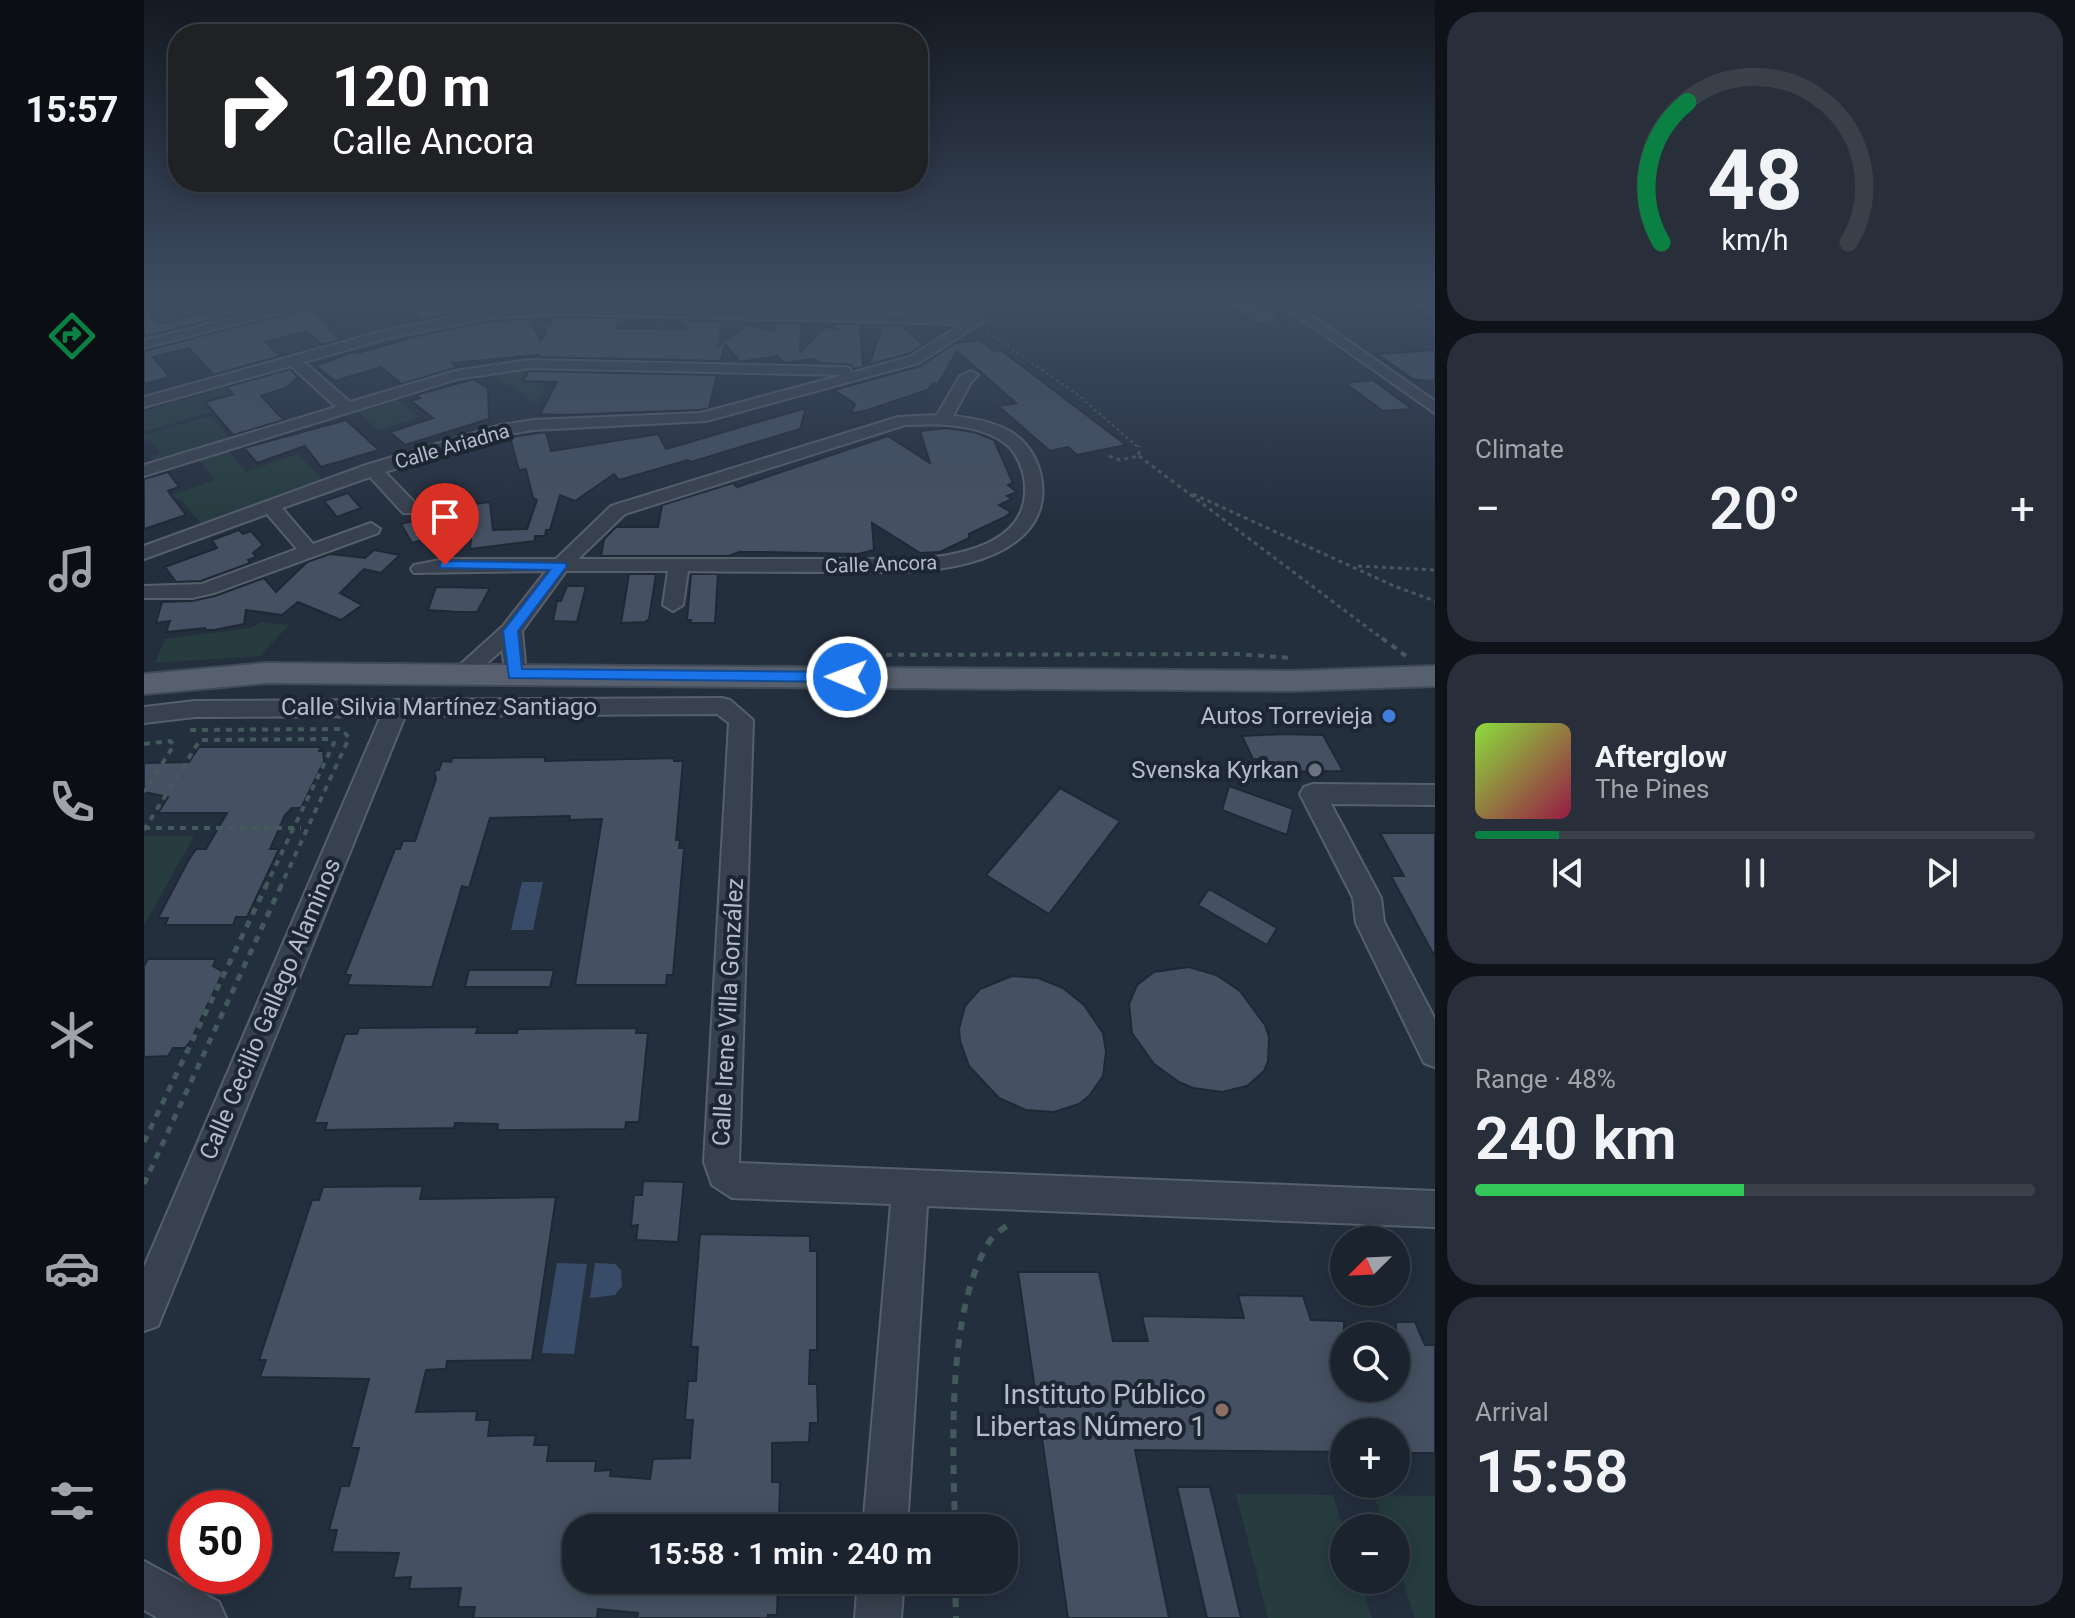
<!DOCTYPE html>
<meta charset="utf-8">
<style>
body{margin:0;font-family:Roboto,sans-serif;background:#282f3a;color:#f1f3f6;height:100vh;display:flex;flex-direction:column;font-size:30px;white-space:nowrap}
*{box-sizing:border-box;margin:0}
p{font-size:26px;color:#a0a4aa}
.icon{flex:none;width:44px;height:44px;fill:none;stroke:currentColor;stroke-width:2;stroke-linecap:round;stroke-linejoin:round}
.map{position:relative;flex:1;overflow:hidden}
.drawer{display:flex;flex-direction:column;gap:12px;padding:12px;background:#0f1319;width:640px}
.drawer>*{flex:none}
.banner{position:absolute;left:24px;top:24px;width:760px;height:168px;border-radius:32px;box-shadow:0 4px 20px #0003,0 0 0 2px #39404a;background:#202124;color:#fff;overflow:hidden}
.needle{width:52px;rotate:246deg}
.tools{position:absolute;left:1186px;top:1226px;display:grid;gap:16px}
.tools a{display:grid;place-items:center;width:80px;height:80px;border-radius:50%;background:#1b232e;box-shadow:0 4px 20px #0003,0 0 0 2px #39404a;font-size:40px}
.speed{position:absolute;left:24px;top:1490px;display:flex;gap:16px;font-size:40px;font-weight:700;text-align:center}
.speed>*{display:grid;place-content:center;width:104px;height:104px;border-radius:50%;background:#1b232e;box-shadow:0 4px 20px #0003,0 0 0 2px #39404a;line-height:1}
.speed .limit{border:12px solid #d22;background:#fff;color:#111}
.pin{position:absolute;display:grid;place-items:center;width:68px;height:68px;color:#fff;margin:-82px -34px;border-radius:50% 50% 50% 0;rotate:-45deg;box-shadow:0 0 8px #0007}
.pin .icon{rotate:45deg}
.me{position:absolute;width:88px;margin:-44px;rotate:271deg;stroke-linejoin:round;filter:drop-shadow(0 0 6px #0008)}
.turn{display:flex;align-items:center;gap:28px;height:168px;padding:0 32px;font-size:36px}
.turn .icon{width:104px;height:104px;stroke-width:2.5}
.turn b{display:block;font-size:56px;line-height:68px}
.big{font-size:60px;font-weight:600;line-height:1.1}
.drawer .card{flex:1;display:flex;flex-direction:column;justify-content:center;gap:12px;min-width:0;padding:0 28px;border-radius:32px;background:#282f3a}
.drawer .dial{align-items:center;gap:0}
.dial svg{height:208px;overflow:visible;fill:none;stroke:#39404a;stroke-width:7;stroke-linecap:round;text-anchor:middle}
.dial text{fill:#f1f3f6;stroke:none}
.song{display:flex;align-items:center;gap:24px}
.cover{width:96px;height:96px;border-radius:12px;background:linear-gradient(135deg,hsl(90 70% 55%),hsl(340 70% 35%))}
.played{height:8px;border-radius:4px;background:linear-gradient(90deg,#0b8043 15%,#39404a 15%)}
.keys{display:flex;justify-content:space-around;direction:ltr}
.heat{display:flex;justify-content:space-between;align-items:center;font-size:44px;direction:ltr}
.charge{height:12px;border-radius:6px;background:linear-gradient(90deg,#34c759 48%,#39404a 0)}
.trip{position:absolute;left:418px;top:1514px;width:456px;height:80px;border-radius:32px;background:#1b232e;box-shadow:0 4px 20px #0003,0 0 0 2px #39404a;font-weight:600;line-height:80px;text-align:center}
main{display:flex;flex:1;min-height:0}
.tab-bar{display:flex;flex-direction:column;width:144px;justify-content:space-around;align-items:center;background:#0b0e12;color:#a0a4aa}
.tab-bar .icon{width:56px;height:56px}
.tab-bar .on{color:#0b8043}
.tab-bar b{font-size:36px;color:#f1f3f6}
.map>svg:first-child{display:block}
.green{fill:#263c3f}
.water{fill:#394c67}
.building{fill:#455162;stroke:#1f2835;stroke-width:2}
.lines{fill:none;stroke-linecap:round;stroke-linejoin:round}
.minor-casing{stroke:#565f6c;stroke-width:4}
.major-casing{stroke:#414a57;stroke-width:4}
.path-far4{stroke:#44595c;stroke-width:2;stroke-dasharray:3 3;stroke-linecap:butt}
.path-far3{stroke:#44595c;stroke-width:3;stroke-dasharray:4 4;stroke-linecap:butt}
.path-far2{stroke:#44595c;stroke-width:4;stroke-dasharray:6 6;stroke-linecap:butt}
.path-far1{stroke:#44595c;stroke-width:5;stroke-dasharray:7 7;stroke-linecap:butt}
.path{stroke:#44595c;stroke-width:6;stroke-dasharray:9 9;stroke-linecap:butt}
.minor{fill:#38414e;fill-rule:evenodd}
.major{fill:#56606e;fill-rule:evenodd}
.route{fill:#1a73e8;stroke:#114b97;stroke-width:2}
.shop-dot{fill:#3f7fe0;stroke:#1d2633;stroke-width:3}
.worship-dot{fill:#6b7280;stroke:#1d2633;stroke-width:3}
.education-dot{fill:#8d6e63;stroke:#1d2633;stroke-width:3}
.labels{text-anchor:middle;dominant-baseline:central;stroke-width:8;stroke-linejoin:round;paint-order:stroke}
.far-street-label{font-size:20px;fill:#b4bcc9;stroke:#1d2633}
.street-label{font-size:24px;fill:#b4bcc9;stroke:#1d2633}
.poi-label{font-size:24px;fill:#b4bcc9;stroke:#1d2633;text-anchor:end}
.near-poi-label{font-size:28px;fill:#b4bcc9;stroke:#1d2633;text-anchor:end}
</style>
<main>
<nav class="tab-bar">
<b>15:57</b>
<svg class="icon on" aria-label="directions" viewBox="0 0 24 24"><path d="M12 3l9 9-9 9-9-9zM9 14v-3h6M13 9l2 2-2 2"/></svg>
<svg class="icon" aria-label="music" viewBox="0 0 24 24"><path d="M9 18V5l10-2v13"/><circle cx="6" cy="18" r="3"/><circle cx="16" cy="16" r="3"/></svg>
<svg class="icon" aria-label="phone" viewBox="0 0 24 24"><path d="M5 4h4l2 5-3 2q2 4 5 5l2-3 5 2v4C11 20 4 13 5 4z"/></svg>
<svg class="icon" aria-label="climate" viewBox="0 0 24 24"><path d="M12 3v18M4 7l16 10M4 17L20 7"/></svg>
<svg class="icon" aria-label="car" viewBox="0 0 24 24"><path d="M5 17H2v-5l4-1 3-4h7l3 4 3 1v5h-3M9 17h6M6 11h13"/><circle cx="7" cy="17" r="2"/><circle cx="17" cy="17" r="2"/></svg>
<svg class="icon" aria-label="filters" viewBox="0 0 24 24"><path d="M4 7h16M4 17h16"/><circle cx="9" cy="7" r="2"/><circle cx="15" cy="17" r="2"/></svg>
</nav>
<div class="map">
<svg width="1291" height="1618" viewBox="0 0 1291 1618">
<rect width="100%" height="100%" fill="#242f3e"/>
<path class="green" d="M71,298H106L21,319L2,301Z
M384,369L376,382L402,384L393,404L346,372Z
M129,374L143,390L0,432V411Z
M254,400L275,417L234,431L215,412Z
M66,416L87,439L12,462L7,456L16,453L7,440L0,442V435Z
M84,451L102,472L154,454L178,479L58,525L36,498L0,508V485L11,500L71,480L55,460Z
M117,622L145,625L116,656L11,663L21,639L107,628Z
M0,836H50L0,925Z
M1092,1494L1189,1495L1200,1530V1580H1216L1228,1618H1124Z
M1230,1495L1291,1496V1618H1271L1252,1561V1528H1241Z"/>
<path class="water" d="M378,882H399L389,930H367Z
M413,1263L443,1264L430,1354L398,1353Z
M451,1263L471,1264L477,1270L478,1286L471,1295L446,1298Z"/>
<path class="building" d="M121,298L150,300L0,337V309L14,324Z
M349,298H376L380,305L344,307L276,320L272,308Z
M419,298H483L481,304L416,303Z
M516,298H582L580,307L523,305Z
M1109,299L1138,321L1110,323L1082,301Z
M162,309L187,326L183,328L197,339L178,345L162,331L122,342L136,356L70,375L45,348L9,357L26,377L0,384V351Z
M421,317L476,318L472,328L545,329L536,320L578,321L574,346L604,325L631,331L632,322L657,323L656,352L681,327L692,329V324H716L719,367L709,369L707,365L677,363L668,359L641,363L633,356L596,362L581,344L577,361L394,357L395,355L308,363L314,367L258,384L237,367L191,381L172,366L211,351L214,353L281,334L345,321L386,319L397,341L409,318Z
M739,325H757L779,345L764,354L725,365Z
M836,340L850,351L857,350L982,445L933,455L924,447L906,451L854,406L872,403L813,351L794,384L789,383L784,390L721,411L707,413L711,404L690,390L776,366L811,343Z
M1291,350V380L1282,381L1269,379L1233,354Z
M146,369L154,377L142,388L117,396L140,420L89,435L61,402L89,394L82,387Z
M385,371L573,375L565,408L556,410L417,415L396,414L413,382L379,381Z
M330,379L344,389L345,419L261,445L246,432L289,418L267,401L276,398L272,395Z
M1229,380L1268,409L1239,411L1201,383Z
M662,408L656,429L547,462L544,460L475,480L470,474L431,501L416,495L406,530H402L401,536H391V541L326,549L328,526L321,528L322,505L346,502L349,530L383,529L393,500L389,498L382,469L375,470L366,437L402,432L407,451L514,434L522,449Z
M202,420L235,450L177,467L161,446L113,463L100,448Z
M803,428L830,432L850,440L869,483L864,485L873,492L863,496L868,499L855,505L867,512L861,517L825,534V538L796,552L776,553L728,523L730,550L714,554L615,552H595L585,556H457L460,539L472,527H514L518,505L589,483L593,487L744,436L786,463L776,431Z
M24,472L35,487L24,491L42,515L0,529V479Z
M204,493L217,508L193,517L180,501Z
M284,517L296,535L268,543L257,524Z
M95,530L99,534L107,531L119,545L109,553L112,557L104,560L106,563L57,581L32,582L21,567L73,548L68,540Z
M230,550L256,555L237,573L220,569L196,593L218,605L197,620L154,602L138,615L102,610L100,624L70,630H61V628L22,632L26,621L12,623L18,602L48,601L71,596L120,578L132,592L163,562L186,554L221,558Z
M485,574H512L505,619L501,622L477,623Z
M547,574H574L571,623H546L547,620H543Z
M423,586H442L433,622L409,621L413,601H417Z
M292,587L346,588L333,612H314L284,610Z
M1140,734L1179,735L1199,771L1122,772L1116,759H1109L1098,736Z
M55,747H177L175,751H179L180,761L157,808H148L141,815L126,849H135L103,917H92L89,925H21L24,918H14L44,861L52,849H62L83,813H14L24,797L0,792V763L45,762Z
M401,757V761L530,758V761H539L532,840H536L535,848H540L529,975H523L522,985H431L458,819L425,820L426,816L346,818L325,888L318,886L288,987L203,985L207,975H201L251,849H256L259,841H271L292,779L290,771L295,770L298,761L307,762L308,758Z
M1085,786L1149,809L1143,835L1078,810Z
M916,788L976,821L905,914L842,875Z
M1236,833H1291V957L1247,876H1260Z
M1065,889L1133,928L1123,945L1054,905Z
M4,959H72L69,966L79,972L46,1042L41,1048H29L24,1056L0,1057V966Z
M1045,967L1072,975L1096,991L1121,1025L1125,1037L1124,1061L1120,1071L1103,1086L1078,1092L1049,1088L1035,1082L1010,1064L988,1033L985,1004L993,985L1010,972Z
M325,970H410L406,987H321Z
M868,976L894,978L919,988L940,1005L959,1033L962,1052L959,1076L945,1096L935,1104L910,1112L882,1110L855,1098L825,1066L816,1041L815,1029L821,1006L836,989Z
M334,1027L332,1033H373L374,1029L493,1028L492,1033H504L495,1122H482L481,1129L379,1130H353L354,1124L311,1123L310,1128L181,1130L183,1123H170L201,1034H213L215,1028Z
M499,1181L540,1182L534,1242L492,1240L494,1225L487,1226L490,1195H498Z
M279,1186L276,1199L412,1197L388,1360L303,1361L302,1369L282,1370L272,1412L333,1411L332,1420H346L344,1436L392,1435L390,1445H405L403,1461H452L451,1471L467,1470L466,1476L506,1479L509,1459L546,1458L549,1420H541L544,1381H552L554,1347H547L556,1234L666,1236V1251H673V1350H666L665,1384H673L674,1423H666L665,1442L628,1443V1482H636L635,1525H626V1528H502V1523L494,1521L462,1518L461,1528H432V1580H634L633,1615H624V1618H493L494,1613L454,1609L453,1618H329L331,1607H314L317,1588L265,1589L267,1577L249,1578L255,1553L188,1552L193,1530H185L197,1486H205L215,1448H207L225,1379L116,1377L122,1360H115L168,1200H175L179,1187Z
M874,1272H955L969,1341H1004L998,1316L1100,1318L1094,1295L1159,1296L1167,1320L1200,1321V1388H1252V1322H1271L1281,1345H1291V1453H1252V1432H1200V1452L991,1450L1025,1618H924Z
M1033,1487H1066L1097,1618H1063Z"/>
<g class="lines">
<defs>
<path id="minor" d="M169,298H191L0,348V340Z
M1128,298H1142L1291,401V413Z
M1263,298H1279L1291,304V314Z
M421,306L834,316L841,320L775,363L562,421L389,430L359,435L241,472L273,505L275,509L273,513H259L226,477L138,508L169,544L227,523L236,529L234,533L70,593L48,598H0V586L58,584L153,549L123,514L0,559V546L222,465L357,425L389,420L556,413L699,375L385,368L313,379L0,476V465L192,407L147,366L0,407V397L243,330L345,310ZM421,314L819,324L765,357L707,373L706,368L701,367L385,360L311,371L206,402L160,362L245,338L345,318Z
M827,371L834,375L827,382L809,416C828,418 850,422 867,432C883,442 893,458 897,476C907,526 867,552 824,563C783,574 739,572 697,572C646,572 595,572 544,571L539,605L529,611L519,605L524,571H422L378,631L382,674L379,679H363L358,650L326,678H310L307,673L359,626L402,571L270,573L267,569L270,565L301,559H412L467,506L754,417L793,415L816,376ZM761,425C792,424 825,423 853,438C869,446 876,460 880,477C891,541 821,555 773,559H434L481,514Z
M578,698L586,700L609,720L595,1163L1291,1191V1227L783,1206L763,1528H719L747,1204L588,1198L568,1185L560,1162L585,723L573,714L261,716L14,1326L0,1331V1267L237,716L51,717L0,723V707L51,701Z
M1169,784L1291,785V805L1187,804L1237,898L1240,922L1291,1019V1067L1280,1063L1212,923L1209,898L1156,794L1160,787Z
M0,1561L75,1602L82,1618H14L0,1610Z
M714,1580H760L757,1618H711Z"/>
<path id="major" d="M122,663L1146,671L1291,666V686L1146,691L122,683L0,694V674Z"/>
</defs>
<use href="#minor" class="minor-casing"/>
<use href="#major" class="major-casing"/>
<path class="path-far4" d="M0,300L53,298
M0,302L18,320
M467,323L461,336L512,337L518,325
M0,325L109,298
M395,327L434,329
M843,332L933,394L995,448
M380,351L382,343L461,342L456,353
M423,352L434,327
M498,354L505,340L605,343L624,330"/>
<path class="path-far3" d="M965,456L976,460L995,456V446
M995,456L1240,640
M1049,494L1250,586L1291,601
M1214,566L1291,570"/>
<path class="path-far2" d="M1238,638L1262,656
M694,655L1091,654L1149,658
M46,730L198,729L205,738L136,888
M0,744L26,741L30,745L0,792
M0,828H157
M0,830L56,740L187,739L190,743L121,888"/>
<path class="path-far1" d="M0,1142L122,886
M0,1184L137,886"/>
<path class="path" d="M811,1528C809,1446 802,1313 845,1242C850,1234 860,1228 868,1222
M811,1580L812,1618"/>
<use href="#minor" class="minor"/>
<use href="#major" class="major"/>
</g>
<linearGradient id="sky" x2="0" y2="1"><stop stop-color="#141a22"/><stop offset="0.57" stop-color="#3f4d63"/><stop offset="1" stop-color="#3f4d63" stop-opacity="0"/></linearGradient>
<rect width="1291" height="524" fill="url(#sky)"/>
<path class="route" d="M301,561L421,563L423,566L374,631L378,669L703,672L711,677L703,682L365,678L359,631L406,570L296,568V562Z"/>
<circle class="shop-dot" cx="1245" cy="716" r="8"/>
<circle class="worship-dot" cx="1171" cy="770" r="8"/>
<circle class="education-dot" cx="1078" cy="1410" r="8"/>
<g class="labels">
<g class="far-street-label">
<text transform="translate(308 446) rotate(-16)">Calle Ariadna</text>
<text transform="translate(737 564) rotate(-2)">Calle Ancora</text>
</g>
<g class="street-label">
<text x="295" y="707">Calle Silvia Martínez Santiago</text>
<text transform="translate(126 1009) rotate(-67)">Calle Cecilio Gallego Alaminos</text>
<text transform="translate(584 1012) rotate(-87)">Calle Irene Villa González</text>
</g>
<g class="poi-label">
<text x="1229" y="716">Autos Torrevieja</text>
<text x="1155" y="770">Svenska Kyrkan</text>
</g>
<g class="near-poi-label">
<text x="1062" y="1394">Instituto Público<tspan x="1062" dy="32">Libertas Número 1</tspan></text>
</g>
</g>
</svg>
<div class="tools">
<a><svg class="needle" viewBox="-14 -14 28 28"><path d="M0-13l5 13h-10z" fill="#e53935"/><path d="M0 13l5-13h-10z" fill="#a0a4aa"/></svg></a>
<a><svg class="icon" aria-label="search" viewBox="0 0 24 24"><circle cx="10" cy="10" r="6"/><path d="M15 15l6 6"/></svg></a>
<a>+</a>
<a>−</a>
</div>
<div class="speed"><div class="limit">50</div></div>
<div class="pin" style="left:301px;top:565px;background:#d93025"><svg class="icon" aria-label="arrive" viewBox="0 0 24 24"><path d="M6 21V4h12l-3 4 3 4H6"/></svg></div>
<svg class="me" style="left:703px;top:677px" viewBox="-20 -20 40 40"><circle r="17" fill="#1a73e8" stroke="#fff" stroke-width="3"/><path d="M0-11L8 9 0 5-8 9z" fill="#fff"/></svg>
<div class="trip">15:58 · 1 min · 240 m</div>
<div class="banner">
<div class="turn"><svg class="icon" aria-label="right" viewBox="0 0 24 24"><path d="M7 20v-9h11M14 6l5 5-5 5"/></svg><div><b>120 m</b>Calle Ancora</div></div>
</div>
</div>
<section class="drawer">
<div class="card dial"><svg viewBox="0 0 100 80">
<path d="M14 69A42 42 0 1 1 86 69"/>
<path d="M14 69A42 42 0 0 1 24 15" stroke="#0b8043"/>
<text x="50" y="56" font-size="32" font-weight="700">48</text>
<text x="50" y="72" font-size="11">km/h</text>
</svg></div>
<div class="card"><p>Climate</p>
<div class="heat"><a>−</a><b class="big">20°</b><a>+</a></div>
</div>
<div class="card">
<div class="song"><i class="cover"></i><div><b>Afterglow</b><p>The Pines</p></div></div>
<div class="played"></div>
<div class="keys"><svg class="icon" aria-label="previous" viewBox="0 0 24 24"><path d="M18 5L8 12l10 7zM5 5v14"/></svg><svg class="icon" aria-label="pause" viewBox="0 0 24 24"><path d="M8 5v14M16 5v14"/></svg><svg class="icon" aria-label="next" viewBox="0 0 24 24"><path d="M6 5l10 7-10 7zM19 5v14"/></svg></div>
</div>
<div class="card"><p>Range · 48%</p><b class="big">240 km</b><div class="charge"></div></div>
<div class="card"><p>Arrival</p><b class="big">15:58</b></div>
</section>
</main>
